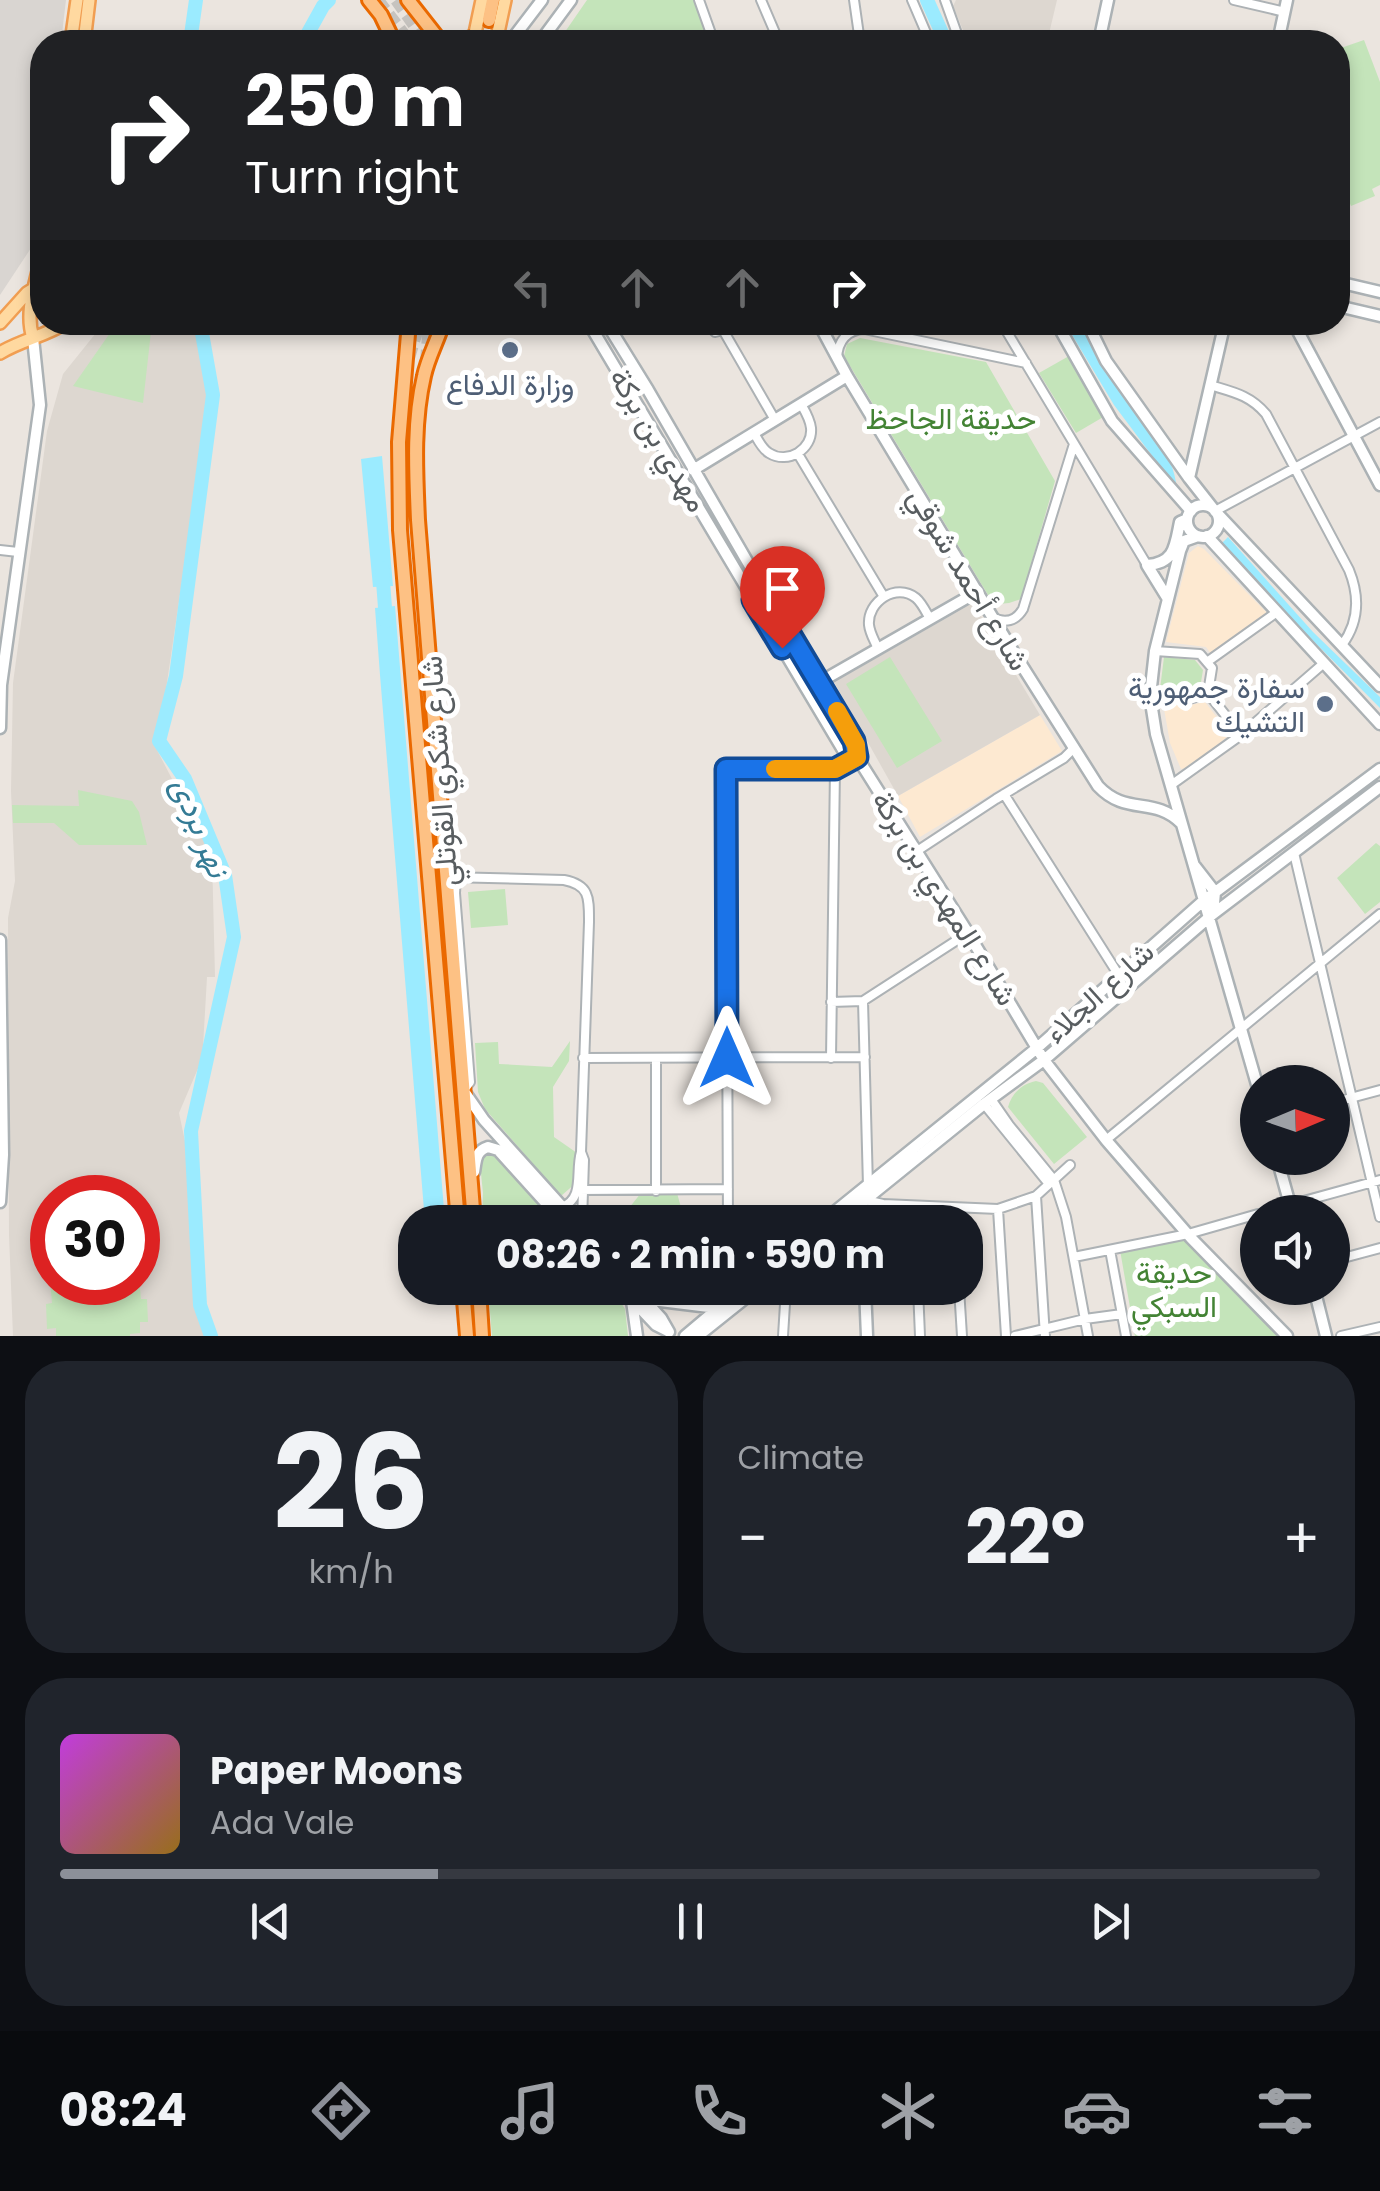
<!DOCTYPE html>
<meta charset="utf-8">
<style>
body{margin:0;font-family:Poppins,Vazirmatn,sans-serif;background:#20242c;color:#f1f3f6;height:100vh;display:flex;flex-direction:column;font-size:38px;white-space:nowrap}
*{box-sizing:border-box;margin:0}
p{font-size:32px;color:#9ea1a6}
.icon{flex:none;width:55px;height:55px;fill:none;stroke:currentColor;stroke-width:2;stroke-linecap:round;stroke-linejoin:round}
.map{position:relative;height:1336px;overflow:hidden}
.drawer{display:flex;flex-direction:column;gap:25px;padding:25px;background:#0d0f14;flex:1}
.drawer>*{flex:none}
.banner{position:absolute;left:30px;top:30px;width:1320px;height:305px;border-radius:40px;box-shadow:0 5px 15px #0003;background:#202124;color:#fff;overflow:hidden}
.needle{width:65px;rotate:88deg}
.controls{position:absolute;left:1240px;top:1065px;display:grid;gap:20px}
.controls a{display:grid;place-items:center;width:110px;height:110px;border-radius:50%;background:#171b24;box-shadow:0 5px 15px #0003;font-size:50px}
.speed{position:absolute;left:30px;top:1175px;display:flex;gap:20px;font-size:50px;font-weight:700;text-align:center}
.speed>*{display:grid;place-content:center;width:130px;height:130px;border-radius:50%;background:#171b24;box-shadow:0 5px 15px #0003;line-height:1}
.speed .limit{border:15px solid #d22;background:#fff;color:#111}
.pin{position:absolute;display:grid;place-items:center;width:85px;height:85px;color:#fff;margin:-102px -42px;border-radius:50% 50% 50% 0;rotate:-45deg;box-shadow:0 0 10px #0007}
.pin .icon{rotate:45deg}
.me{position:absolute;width:110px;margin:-55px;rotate:0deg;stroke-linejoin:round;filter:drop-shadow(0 0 8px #0008)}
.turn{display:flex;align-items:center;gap:35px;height:210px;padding:0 50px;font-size:45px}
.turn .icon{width:130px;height:130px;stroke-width:2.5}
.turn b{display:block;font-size:70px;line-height:85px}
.lanes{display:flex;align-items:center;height:95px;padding:0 50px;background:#0003;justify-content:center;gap:50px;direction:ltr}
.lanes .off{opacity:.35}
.big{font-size:75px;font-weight:700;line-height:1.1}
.drawer .widget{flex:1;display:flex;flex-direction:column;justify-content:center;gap:15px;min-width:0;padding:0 35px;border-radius:40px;background:#20242c}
.drawer .dial{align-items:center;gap:0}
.dial b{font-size:130px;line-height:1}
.song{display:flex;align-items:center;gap:30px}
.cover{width:120px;height:120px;border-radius:15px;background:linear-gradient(135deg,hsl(290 70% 55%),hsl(40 70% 35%))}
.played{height:10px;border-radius:5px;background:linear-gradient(90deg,#8c9099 30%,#363941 30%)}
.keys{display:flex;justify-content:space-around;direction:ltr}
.heat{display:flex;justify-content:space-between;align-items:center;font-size:55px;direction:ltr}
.drawer .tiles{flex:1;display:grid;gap:25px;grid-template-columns:1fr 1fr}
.widget:last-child{grid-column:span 2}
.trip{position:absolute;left:398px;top:1205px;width:585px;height:100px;border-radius:40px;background:#171b24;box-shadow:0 5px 15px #0003;font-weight:700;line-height:100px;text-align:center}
.dock{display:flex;height:160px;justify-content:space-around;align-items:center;background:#090b0e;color:#9ea1a6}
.dock .icon{width:70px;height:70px}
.dock .selected{color:#8c9099}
.dock b{font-size:45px;color:#f1f3f6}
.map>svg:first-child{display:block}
.commercial{fill:#fde9d1}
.industrial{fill:#d9d5d1}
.education{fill:#ddd7d0;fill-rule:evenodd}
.green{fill:#c4e4ba}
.water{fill:#9bebff}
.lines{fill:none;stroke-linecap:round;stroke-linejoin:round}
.river{stroke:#9bebff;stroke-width:14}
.highway-tunnel{stroke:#c6c3bf;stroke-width:12;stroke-dasharray:12 6;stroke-linecap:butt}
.street-casing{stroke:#adb2b5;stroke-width:12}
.secondary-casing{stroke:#acb2b5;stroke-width:15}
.primary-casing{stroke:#f19e52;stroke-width:16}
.highway-casing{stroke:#ea6900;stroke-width:18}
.street{stroke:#fff;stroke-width:8}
.secondary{stroke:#fff;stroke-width:10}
.primary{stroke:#ffd9a0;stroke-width:11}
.highway{stroke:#fdc184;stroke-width:12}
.route-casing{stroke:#114b97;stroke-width:25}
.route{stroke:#1a73e8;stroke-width:18}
.slow{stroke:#f59e0b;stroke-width:18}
.service-dot{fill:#5c6f8a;stroke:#fff;stroke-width:4}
.labels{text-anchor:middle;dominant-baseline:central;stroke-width:10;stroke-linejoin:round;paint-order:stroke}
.service-label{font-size:30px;fill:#4e5e75;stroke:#fff}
.park-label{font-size:30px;fill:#438334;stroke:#fff}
.street-label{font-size:30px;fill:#585d60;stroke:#fff}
.water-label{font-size:32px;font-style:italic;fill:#347b95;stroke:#fff}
</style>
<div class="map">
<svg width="1380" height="1336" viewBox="0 0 1380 1336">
<rect width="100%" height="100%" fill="#ebe5df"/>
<path class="commercial" d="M1198,546L1204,549L1267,613L1211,654L1206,647L1166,642L1189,553Z
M1205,702L1230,734L1194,766L1181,769L1170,743L1163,703L1185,706Z
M1040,715L1062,751L920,837L898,796Z"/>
<path class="industrial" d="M0,0H66L61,42H42V186L35,242L0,295Z"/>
<path class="education" d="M956,0H1057L1048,38L1023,35L999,42H968L953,6Z
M104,323H197L210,392L157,750L212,856L215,977H207L203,1047L199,1066L179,1113L189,1160L200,1321L208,1336H13L9,1235L8,918L15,881L11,791L13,683L47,431L63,374ZM52,1198H138V1282H52Z
M973,603L1040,715L898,796L834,682Z"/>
<path class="green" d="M587,0H696L712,42H558Z
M1364,40L1380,82V185L1372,189L1375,196L1351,206L1338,175V49Z
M117,323H152L143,403L73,386Z
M860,338L986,362L1055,481L1021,599L1009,603L998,604L988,595L844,356L847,344Z
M1069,356L1105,416L1076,433L1039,373Z
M890,657L942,741L897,768L846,684Z
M1164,657L1195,660L1203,670L1200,688L1184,691L1160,689Z
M78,790L132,801L139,812L147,845H79L54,823H13L12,805L79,806Z
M1376,843L1380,846V902L1365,914L1337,878Z
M505,889L508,925L471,928L468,892Z
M570,1041L569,1061L553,1087L554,1137L577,1153V1182L561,1196L485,1109L478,1092L475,1043L498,1042L499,1064L552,1067Z
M1036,1081L1043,1083L1087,1137L1054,1164L1008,1107C1012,1093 1022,1084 1036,1081Z
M485,1154H492L496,1158L554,1222H482L483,1193L480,1164L481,1158Z
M641,1193H677L685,1222H629V1208Z
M1186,1236L1279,1336H1135L1120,1250Z
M51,1248H52V1282H138V1252H144L145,1275L139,1276L141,1299H147L148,1322H140V1333L130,1334V1336H56V1328L47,1329L46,1304L52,1303L50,1281H44L43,1258L51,1257Z
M488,1288H612L625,1309L628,1336H492Z"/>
<path class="water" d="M1065,323H1079C1093,347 1108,372 1124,395C1146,427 1173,449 1177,489L1114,405Z
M382,456L393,586L373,587L361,459Z
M1228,537L1313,632L1380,697V708L1219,546Z
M395,606L445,1222H425L380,675L375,608Z"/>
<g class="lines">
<path class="river" d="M927,0L946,42
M190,42L196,0
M303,42L323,6L329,0
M200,322L213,395L176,676L159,741L185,779L225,875L234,937L191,1131L200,1305L211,1336
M382,568L386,621"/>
<path class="highway-tunnel" d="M378,0L410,42
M396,0L426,42
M409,358L420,322
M426,362L429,322"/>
<defs>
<path id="street" d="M699,0L714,42
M761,0L779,42
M854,0L860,42
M912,0L930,42
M945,0L960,42
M1234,0L1285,12
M706,322L715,332L723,330L727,322
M1001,322L1147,565
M723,330L775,420
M837,358C838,341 847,330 864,329L1026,363
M1210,385C1233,392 1250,395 1266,414L1349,570C1360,597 1359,622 1342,645
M754,433C758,440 762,449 769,453C788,465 813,449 811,428C810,419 805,411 801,404
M798,454L884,597
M1215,511L1380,422
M0,550L18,552
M992,617C1005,624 1016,621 1023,609L1074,444
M878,649C875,641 870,634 869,625C867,602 896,582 916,598C922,603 926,612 930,619
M1207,662L1277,612
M1208,693L1241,735
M1150,696L1186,700L1208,693L1212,668L1200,654L1155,651
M1171,785L1241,735L1324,663
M1004,794L1118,974
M917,851L996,799L1064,758L1073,749
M1294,853L1380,1217
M447,877L564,880C590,885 589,898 589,922L581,1152L584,1160L582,1222
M456,877L455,893L470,1082L464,1090
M863,1001L868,1186
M831,1002L863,1001L968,933
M583,1058L865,1057
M831,1058L835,769
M656,1059V1191
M991,1099L1009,1125L1054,1180L1066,1217L1088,1336
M1332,1103L1380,1090
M984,1104L1049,1184
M1106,1140L1380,914
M577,1190L728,1189
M1036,1196L1045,1336
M865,1200L883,1204L998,1209L1036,1196L1070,1165
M914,1206L915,1222
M562,1207C585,1198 575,1172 581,1152
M998,1209L1006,1336
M1264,1212L1380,1180
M728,1222L726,769H835L857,757
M1110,1250L1126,1336
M1074,1257L1188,1234L1258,1214
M1332,1261L1380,1248
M918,1288L920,1336
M959,1288L962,1336
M783,1336L786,1288
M1015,1336L1085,1319L1122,1314
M1341,1336L1380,1327"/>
<path id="secondary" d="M510,42L542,0
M540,42L571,0
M1099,42L1108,0
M1278,42L1287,0
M1338,282L1380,292
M1338,306L1380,316
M588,322L843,750L850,755L857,757
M606,322L648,390L766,594L855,741L857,757L968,933L1044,1060L1106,1140L1191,1238L1287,1336
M818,322L847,376L1014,653L1098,786C1126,816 1154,796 1181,823
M1056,322L1112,421L1191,511
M1087,322L1106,361L1189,478L1215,511L1380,686
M1293,322L1380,485
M693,470L847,376
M1189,478L1225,322
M1187 521a16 16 0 1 1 32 0a16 16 0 1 1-32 0Z
M1198,536L1184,541L1180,551L1155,651L1150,696L1156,734L1258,1088
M1207,536L1380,724
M1168,599L1147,565C1175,563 1175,546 1180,522L1187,519
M820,682L977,592
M0,728L1,685L40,405L33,338
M1194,865L1215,892L1213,914
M0,940L3,1155L0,1202
M466,1094L484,1120L576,1222
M1277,1158L1292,1212
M474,1172C476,1161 475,1151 488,1147L498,1150L563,1222
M862,1203L863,1222
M822,1222L1037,1048L1202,902L1380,769
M838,1222L984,1104L1044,1060L1213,914L1380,787
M621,1288L656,1325L668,1331
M634,1288L661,1318L669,1332
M865,1288L867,1336
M1314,1288L1326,1336
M644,1299L717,1308
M632,1301L637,1336
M685,1336L742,1288
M698,1336L758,1288"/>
<path id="primary" d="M474,38L482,0
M71,42L77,0
M84,42L89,0
M496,42L505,0
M0,323L27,293L35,288
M33,338C24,310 37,282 42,253
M0,353C21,340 46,336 67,322"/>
<path id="highway" d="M369,0L381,15L394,42
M408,0L441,42
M489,20L493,0
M449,42L474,38L497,42
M409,322L399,442L400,530L458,1222
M443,322C438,340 428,357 424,376C413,423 416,472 418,520L474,1222
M463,1288L467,1336
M479,1288L482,1336"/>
</defs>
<use href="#street" class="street-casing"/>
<use href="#secondary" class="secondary-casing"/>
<use href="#primary" class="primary-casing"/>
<use href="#highway" class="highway-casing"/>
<use href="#street" class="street"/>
<use href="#secondary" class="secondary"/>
<use href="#primary" class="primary"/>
<use href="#highway" class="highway"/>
</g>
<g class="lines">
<defs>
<path id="route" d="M727,1058L726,769H835L857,757L854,741L766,594L759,595L753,600L782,648"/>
</defs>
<use href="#route" class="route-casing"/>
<use href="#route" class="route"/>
<path class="slow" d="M775,769H835L857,757L856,745L837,711"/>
</g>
<g class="service-dot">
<circle cx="510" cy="350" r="10"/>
<circle cx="1325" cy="704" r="10"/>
</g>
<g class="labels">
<g class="service-label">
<text x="510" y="384">وزارة الدفاع</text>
<text x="1305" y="687" text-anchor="end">سفارة جمهورية<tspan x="1305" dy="34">التشيك</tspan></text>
</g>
<g class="park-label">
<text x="951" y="418">حديقة الجاحظ</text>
<text x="1174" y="1272">حديقة<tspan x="1174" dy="34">السبكي</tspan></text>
</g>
<g class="street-label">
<text transform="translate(659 440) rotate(59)">مهدي بن بركة</text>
<text transform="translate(969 579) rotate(59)">شارع أحمد شوقي</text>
<text transform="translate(439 771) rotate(-94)">شارع شكري القوتلي</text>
<text transform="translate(945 898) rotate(58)">شارع المهدي بن بركة</text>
<text transform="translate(1099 992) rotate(-42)">شارع الجلاء</text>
</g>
<g class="water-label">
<text transform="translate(201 827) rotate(68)">نهر بردى</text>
</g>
</g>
</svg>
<div class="controls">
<a><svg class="needle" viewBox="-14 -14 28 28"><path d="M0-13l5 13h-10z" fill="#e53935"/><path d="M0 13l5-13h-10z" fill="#9ea1a6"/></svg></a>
<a><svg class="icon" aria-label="sound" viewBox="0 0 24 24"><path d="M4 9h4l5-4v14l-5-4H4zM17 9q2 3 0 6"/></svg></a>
</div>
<div class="speed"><div class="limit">30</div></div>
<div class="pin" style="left:782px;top:648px;background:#d93025"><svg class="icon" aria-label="arrive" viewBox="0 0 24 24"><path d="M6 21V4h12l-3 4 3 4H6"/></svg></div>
<svg class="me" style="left:727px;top:1058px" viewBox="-20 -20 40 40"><path d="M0-17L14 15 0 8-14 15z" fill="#1a73e8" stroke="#fff" stroke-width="4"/></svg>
<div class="trip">08:26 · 2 min · 590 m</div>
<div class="banner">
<div class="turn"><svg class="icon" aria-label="right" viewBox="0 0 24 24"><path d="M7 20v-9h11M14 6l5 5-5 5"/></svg><div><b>250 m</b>Turn right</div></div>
<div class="lanes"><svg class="icon off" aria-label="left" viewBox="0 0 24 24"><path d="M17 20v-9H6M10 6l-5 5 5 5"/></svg><svg class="icon off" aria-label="ahead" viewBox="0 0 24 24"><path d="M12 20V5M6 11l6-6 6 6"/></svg><svg class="icon off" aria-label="ahead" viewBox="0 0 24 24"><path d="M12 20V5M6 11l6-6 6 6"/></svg><svg class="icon" aria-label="right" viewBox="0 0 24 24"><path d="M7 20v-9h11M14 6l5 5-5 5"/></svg></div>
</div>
</div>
<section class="drawer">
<div class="tiles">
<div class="widget dial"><b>26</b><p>km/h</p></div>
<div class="widget"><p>Climate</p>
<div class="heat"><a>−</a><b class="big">22°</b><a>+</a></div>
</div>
<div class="widget">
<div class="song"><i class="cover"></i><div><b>Paper Moons</b><p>Ada Vale</p></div></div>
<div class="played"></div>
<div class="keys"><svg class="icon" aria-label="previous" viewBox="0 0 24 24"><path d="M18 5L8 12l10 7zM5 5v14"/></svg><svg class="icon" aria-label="pause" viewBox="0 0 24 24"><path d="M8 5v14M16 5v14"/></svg><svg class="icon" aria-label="next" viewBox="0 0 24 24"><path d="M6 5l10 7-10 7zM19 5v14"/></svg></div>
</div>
</div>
</section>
<nav class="dock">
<b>08:24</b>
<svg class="icon selected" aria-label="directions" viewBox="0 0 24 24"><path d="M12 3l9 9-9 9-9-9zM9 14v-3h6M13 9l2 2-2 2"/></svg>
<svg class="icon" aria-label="music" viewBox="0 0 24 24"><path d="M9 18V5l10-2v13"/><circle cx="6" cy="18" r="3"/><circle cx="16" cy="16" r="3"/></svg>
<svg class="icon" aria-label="phone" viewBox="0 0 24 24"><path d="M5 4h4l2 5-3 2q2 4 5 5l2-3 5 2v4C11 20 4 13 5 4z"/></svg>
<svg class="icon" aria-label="climate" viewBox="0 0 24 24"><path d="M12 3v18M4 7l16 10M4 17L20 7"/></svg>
<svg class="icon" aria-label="car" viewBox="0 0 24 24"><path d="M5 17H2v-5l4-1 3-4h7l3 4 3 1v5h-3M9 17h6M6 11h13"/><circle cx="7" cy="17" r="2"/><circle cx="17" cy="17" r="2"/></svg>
<svg class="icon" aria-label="filters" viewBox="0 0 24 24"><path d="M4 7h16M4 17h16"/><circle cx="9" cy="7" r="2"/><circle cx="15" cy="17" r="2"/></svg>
</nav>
